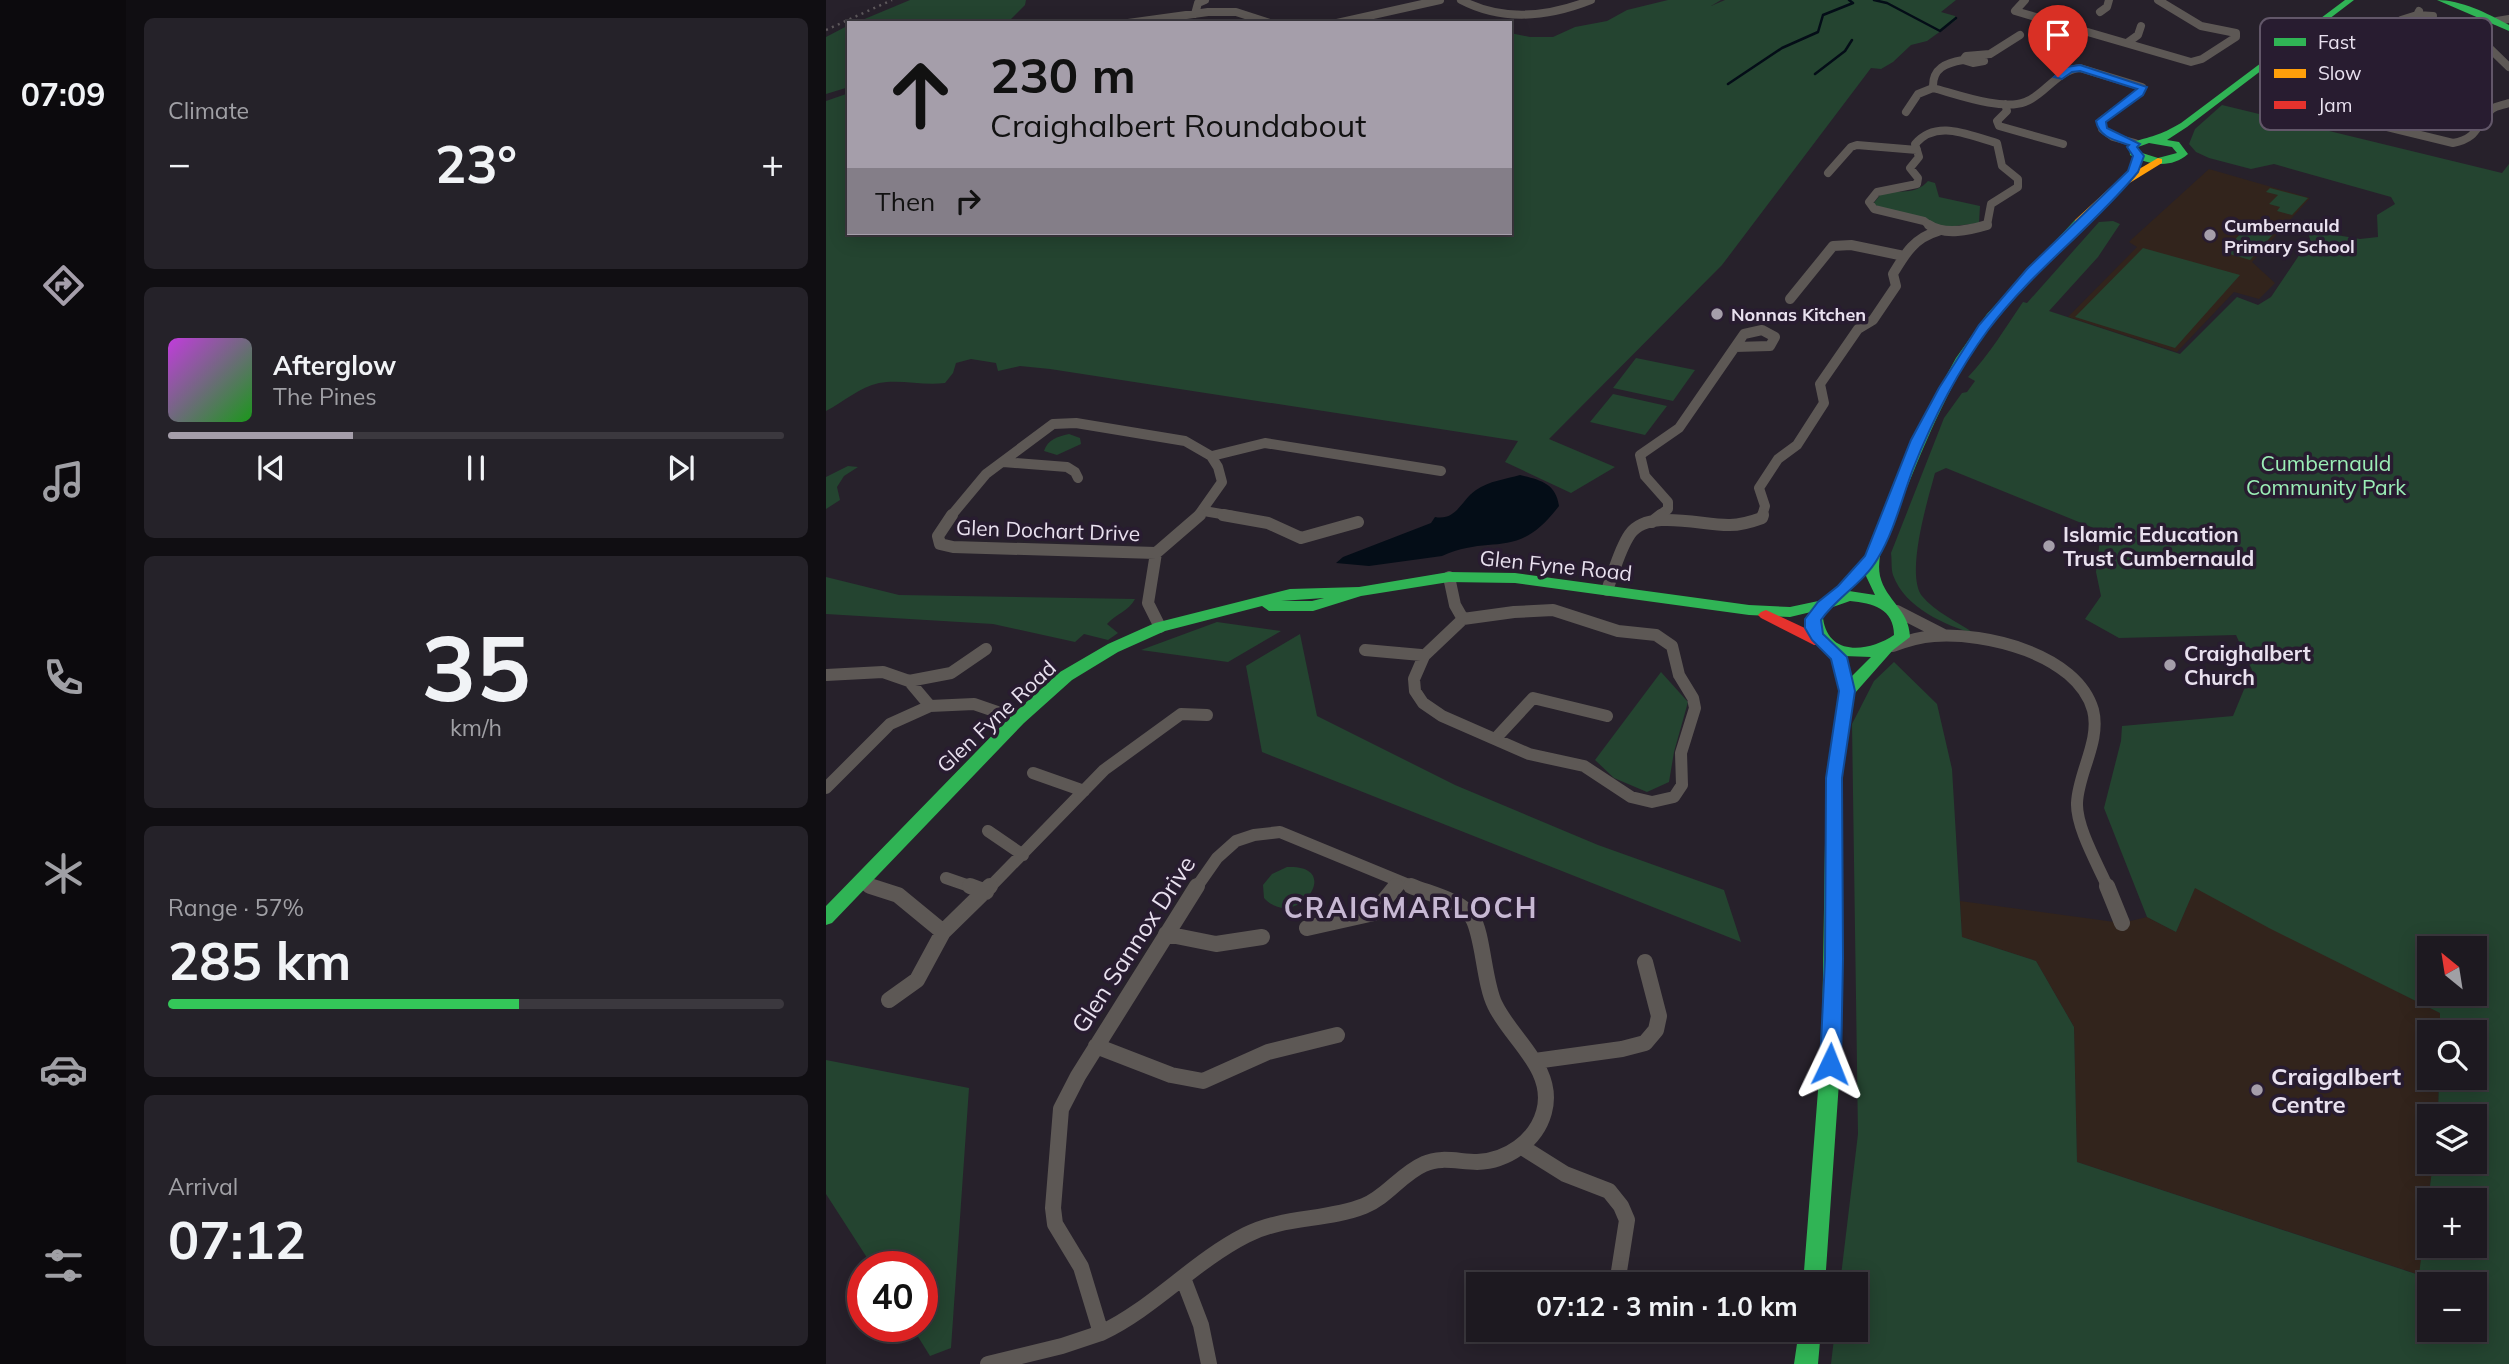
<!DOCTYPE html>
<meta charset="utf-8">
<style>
body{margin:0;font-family:Mulish,sans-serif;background:#252229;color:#f1f3f6;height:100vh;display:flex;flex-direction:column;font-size:26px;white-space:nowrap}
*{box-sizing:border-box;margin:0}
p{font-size:23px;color:#a0a0a5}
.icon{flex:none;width:38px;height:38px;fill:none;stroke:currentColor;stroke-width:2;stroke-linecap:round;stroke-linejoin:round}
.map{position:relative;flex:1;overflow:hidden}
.drawer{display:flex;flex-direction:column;gap:18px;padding:18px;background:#100e12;width:700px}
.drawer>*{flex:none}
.top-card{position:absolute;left:21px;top:21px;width:665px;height:214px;border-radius:0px;box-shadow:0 4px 18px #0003,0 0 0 2px #3b383e;background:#a59eaa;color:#111;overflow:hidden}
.needle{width:46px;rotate:330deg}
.controls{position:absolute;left:1591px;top:936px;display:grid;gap:14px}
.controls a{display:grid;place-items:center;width:70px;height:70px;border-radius:0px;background:#1d1920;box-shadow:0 4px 18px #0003,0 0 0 2px #3b383e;font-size:35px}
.speed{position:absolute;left:21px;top:1251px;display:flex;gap:14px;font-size:35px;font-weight:700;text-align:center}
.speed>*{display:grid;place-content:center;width:91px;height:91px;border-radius:50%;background:#1d1920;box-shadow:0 4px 18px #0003,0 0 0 2px #3b383e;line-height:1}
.speed .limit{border:10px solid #d22;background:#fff;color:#111}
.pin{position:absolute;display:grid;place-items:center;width:60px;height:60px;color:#fff;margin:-72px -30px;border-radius:50% 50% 50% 0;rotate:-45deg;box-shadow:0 0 7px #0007}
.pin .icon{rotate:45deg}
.me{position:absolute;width:77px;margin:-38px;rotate:2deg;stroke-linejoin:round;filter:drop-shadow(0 0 5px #0008)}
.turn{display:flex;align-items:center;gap:24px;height:147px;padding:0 28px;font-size:32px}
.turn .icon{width:91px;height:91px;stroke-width:2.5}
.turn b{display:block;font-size:49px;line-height:60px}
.then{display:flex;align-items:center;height:66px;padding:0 28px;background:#0003;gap:14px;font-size:26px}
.big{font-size:52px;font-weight:700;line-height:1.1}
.drawer .widget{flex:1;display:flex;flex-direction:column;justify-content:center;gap:10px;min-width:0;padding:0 24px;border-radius:10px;background:#252229}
.drawer .dial{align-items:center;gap:0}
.dial b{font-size:91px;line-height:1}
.song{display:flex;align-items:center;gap:21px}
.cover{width:84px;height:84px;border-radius:10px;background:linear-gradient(135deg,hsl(290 70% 55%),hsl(120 70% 35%))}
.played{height:7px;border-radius:4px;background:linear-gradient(90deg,#a59eaa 30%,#3b383e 30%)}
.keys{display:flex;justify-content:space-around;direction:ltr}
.heat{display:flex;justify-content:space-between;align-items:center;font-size:38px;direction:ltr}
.charge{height:10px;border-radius:5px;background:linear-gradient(90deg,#34c759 57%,#3b383e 0)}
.trip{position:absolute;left:640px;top:1272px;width:402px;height:70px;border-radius:0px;background:#1d1920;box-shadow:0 4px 18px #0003,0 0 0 2px #3b383e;font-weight:700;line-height:70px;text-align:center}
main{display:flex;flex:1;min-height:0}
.dock{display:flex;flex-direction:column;width:126px;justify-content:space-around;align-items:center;background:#0c0a0d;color:#a0a0a5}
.dock .icon{width:49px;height:49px}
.dock .current{color:#a59eaa}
.dock b{font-size:32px;color:#f1f3f6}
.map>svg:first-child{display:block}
.education{fill:#32241c}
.green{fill:#244430;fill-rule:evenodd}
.water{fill:#040d17}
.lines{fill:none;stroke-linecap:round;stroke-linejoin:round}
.stream{stroke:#040d17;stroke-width:2.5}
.street-far3{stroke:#5d5855;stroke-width:8}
.street-far2{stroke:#5d5855;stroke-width:10}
.street-far1{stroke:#5d5855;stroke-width:12}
.street{stroke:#5d5855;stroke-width:16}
.fast{fill:#30b455;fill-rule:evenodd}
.slow{fill:#ff9f0a;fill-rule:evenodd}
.jam{fill:#e5322d;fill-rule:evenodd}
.rail{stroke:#5e595c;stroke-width:2.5;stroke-dasharray:2 4.5;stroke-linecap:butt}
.route{fill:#1a73e8;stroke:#114b97;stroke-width:2}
.poi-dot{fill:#a59eaa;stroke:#281c30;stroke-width:2.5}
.labels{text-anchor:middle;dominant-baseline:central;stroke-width:7;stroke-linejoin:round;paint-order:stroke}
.far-poi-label{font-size:18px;font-weight:bold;fill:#e9e1ef;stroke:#281c30;text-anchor:start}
.park-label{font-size:21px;fill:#9beeb6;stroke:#281c30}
.street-label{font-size:21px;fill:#e9e1ef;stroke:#281c30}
.poi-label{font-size:21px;font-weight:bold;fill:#e9e1ef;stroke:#281c30;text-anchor:start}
.near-street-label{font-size:24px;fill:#e9e1ef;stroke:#281c30}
.near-poi-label{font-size:24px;font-weight:bold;fill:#e9e1ef;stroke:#281c30;text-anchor:start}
.district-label{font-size:28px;font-weight:bold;letter-spacing:2px;fill:#c7b8d3;stroke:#281c30}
.key{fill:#281c30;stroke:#625769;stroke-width:2}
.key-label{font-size:19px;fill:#e9e1ef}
</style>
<main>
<nav class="dock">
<b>07:09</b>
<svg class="icon current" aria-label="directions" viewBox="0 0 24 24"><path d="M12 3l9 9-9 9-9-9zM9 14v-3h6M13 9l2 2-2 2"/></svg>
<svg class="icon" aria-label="music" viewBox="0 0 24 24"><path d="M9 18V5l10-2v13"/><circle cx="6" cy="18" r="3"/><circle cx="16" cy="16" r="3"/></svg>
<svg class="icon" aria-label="phone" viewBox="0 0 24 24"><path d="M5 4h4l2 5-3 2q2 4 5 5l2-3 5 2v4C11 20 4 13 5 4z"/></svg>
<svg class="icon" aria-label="climate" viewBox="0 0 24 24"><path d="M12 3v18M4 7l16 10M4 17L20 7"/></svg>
<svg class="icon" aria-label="car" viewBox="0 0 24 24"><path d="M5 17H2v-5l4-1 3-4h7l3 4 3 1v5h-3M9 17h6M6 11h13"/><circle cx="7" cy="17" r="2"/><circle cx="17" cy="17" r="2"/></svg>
<svg class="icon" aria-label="filters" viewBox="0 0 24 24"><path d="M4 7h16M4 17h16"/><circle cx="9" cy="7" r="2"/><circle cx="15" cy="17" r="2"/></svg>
</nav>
<section class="drawer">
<div class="widget"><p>Climate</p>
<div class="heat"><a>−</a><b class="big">23°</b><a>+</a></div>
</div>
<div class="widget">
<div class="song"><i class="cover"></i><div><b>Afterglow</b><p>The Pines</p></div></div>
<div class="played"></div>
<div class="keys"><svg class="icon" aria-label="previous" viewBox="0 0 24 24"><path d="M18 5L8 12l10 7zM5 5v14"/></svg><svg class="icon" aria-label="pause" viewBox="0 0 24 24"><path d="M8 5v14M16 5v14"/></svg><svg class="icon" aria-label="next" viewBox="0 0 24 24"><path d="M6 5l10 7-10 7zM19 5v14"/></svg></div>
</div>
<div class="widget dial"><b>35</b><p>km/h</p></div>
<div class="widget"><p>Range · 57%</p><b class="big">285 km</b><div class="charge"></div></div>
<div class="widget"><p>Arrival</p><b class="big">07:12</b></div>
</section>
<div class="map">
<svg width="1683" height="1364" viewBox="0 0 1683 1364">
<rect width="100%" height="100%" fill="#27212b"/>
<path class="education" d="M1383,169L1484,198L1426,262L1449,283L1433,299L1408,292L1351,352L1242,317L1311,247L1303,242L1306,239Z
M1369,887L1614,1013V1032H1603V1078H1613L1612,1116H1603V1162H1607L1594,1275L1251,1162L1248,1027L1210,961L1136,937L1134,901L1296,923L1321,917L1350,932Z"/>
<path class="green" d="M84,0H200L199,5L181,23H29Z
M842,0H895L885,6L899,0H1130L1115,12L1129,16L1130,20L1101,41L1085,45L1067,62L1055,69L1045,68L896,265L723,439L789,467L745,493L679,462L692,441L224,369L194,366L172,371L170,363L145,359L130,363L127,373L119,383C97,386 75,379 53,383C34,387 17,402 0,411V101L23,93V233H684V33L704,37H727L749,27L781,21L801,10Z
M23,25V87L0,94V37Z
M1396,105L1676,173L1683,164V1364H1005L1009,1330H1031V1284H1014L1032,1134L1026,724L1048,681L1068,662L1111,704L1126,769L1136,937L1210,961L1248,1027L1251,1162L1593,1275L1607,1162H1648V1116H1612L1613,1078H1648V1032H1614V1013L1443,928L1369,888L1350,932L1321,917L1278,808L1295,741L1296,726L1407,716L1426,670L1410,635L1293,638L1259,619L1275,596L1270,572L1275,531L1120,468L1109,473C1102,499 1079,574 1096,596C1109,612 1132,622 1149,634C1119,625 1079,608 1067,575C1065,569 1066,560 1065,553L1118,418L1136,393L1141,392L1149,381L1142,377C1164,354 1179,328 1197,302L1201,303L1273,222L1287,221L1294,224L1272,257L1223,311L1354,354L1411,297L1432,305L1445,297L1484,239L1481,230L1534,239L1552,237L1551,215L1569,204L1565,197L1448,164L1425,169L1383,158L1370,152L1363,144L1369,129ZM1603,948H1648V994H1603ZM1603,1200H1648V1246H1603ZM1603,1284H1648V1330H1603Z
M1102,181L1109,183L1113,197L1154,206L1153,223L1113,228C1095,212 1069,215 1047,204L1055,194C1072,189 1089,196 1102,181Z
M1444,188L1482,198L1466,215L1451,211L1454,207L1443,204L1452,195L1440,192Z
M1436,226L1451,230L1424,260L1397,252L1421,227L1432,230Z
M1317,248L1414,275L1349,348L1249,317Z
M810,358L869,370L847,401L787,388Z
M787,394L841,406L819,435L764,422Z
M243,434L254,438L255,444L231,455L218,451C222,439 231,437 243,434Z
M22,466L32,467L18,476L11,487L14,500L0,509V477Z
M0,577L73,595L309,599C303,611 290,614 281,624L292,633L282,640L258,634L249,642L167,624L0,614Z
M391,622L455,631L402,662L315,650Z
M474,634L491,716L629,785L772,845L898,890L915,942L436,752L420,666Z
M835,672L862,702L848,752L843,782L821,792L788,778L769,760Z
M461,867C520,864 470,933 438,898L437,885L446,874Z
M0,1060L143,1088L125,1348L104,1356L86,1327L96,1326V1267H47L0,1194Z"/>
<path class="water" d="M694,475C714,480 730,483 733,506C691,562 666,533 616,556L543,566L510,563L517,557L605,523L609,517C631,521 635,500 650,490C663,481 680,479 694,475Z"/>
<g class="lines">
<path class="stream" d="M1048,0L1061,3L1114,31L1130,18
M989,74L1019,51L1026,40
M902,84L956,48L992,32L997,15L1027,3L1023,0"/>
<path class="street-far3" d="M635,0C677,22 722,17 765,0
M1199,0L1189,11L1365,62L1376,59L1410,37V33L1375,26L1332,0
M1593,11L1591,15L1607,16
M1274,12L1281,7L1283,0
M369,14L372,3L379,0
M1591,15L1575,20L1600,38
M1671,21L1683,19
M302,23L382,12H410L444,23
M511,23L614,0
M1301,43L1312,35L1315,26
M1156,56L1158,61L1147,63L1137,60L1140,56L1164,54L1194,35
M1526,57L1575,69L1599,70
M1683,67L1654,39L1639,36L1593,38L1539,46L1492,82C1495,91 1500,89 1506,95C1511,101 1515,110 1520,117L1627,143C1654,138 1649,124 1666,109C1670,106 1678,105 1683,103
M1107,88C1130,94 1176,111 1199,102C1219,95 1231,70 1254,68L1316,87L1313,93L1275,121L1276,129L1287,137L1309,143
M1107,88C1106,68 1120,63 1137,60
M1582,99L1663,113
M1445,101L1477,109L1515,111
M1179,104L1181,111L1171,121L1173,126L1237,144
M1080,112L1092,94L1107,88
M1002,173L1025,147L1031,145L1091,150
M1106,227L1098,221L1048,209L1043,202L1051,192L1091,184L1092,178L1084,168L1093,157L1089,144C1111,118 1144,136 1171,143L1176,166L1192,179V187L1165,204L1161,225L1155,227"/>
<path class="street-far2" d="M1103,225C1119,236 1144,230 1161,225
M964,299L1007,246L1025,245L1078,256
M936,330L949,337L944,346L909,347L918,334Z
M386,456L439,443L615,471
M177,462L241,467L249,472L252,478
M378,511L407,516
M125,516L160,474L227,424L250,423L359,441L385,456L392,467L396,482L372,516
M833,516L842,509V502L819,476L814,455L853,428L909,347
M936,516L939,506L933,488L952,459L971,445L998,403L994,384L1032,329L1047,320L1070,286L1067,274C1079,254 1088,238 1112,231"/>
<path class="street-far1" d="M126,515L112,536L114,544L127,547L330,553
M397,515L442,523L475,538L532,522
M826,522L835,515
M330,553L322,603L334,627
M330,553L374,515
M623,577L629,605L637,619
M781,590C788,572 793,550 804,534C823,508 877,526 904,525C916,525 925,522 936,518L937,515
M727,610L792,631L830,635L846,646L853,675L867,698L869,708L855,753L856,785L848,797L826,802L805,797L758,766L703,754L616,716L597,703L589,691L588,679L598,656L637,619L688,612Z
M1071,611L1116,634
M1067,646C1080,641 1094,637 1108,636C1159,632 1251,654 1267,710C1275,741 1252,773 1251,803C1250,827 1272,865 1282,888
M539,650L595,655
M0,675L57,672L83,681L104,706
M83,681L125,673L160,649
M670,738L707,698L781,716
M207,773L258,791
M0,788L64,724L104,706L148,704L192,719
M162,831L197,855
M120,878L149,888
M33,883L49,888
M163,888L278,770L355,714L381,715
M370,888L391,858L410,841L428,835L454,832L590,888
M569,888L574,882"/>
<path class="street" d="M44,886L72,895L117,932
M144,886L160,892
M1281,886L1296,923
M481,928L548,913L570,886
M340,934L390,944L436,937
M63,1000L91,980L117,932L164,886
M270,1046L345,1075L377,1081L442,1052L511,1035
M709,1061L796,1049L819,1043L830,1030L833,1016L819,962
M696,1147L739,1174L783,1191L795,1206L801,1220L791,1284
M357,1278L375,1325L383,1364
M275,1333L255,1267L229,1224L227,1208L235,1109L252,1076L371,886
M275,1333C328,1308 367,1262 420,1235C457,1216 500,1221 538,1206C561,1197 575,1174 598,1164C615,1156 633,1162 651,1162C681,1161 710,1141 718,1112C730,1069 685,1039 669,1005C658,984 657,933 646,917C634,900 604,894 585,886
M162,1364L236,1346L275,1333"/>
<path class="fast" d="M1519,0H1528L1361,127L1341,140L1353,142L1362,154C1345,169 1323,165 1304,155L1303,143C1326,136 1333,136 1355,123ZM1323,143L1346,147L1351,153L1332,158L1313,152L1312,147Z
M1611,0C1635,0 1661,13 1683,25V31Z
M1249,220L1258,222C1231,257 1196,286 1168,321C1127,374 1101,438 1076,500C1066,522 1049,551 1054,576C1060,601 1083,609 1084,637L1067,650L1029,693L1016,778V1039L999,1284H977L996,1039L1000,778L1013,691L1008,666L999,649L987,637L981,617L985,612L964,617L923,615L689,583L623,582L535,596L487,611H443L436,606L339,631L292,652L246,680L198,723L6,923L0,925V906L186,715L234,672L282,644L329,623L464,589L533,587L623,572L689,573L923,605L964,607L997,600L1023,591L1049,595L1040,576L1041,550L1093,425L1130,358L1161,314ZM498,598L486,601H455ZM1024,601C1047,603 1068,609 1068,635C1043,652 1002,657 997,618L1004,608ZM1018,656L1045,657L1026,676Z
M973,1330H995L992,1364H968Z"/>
<path class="slow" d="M1332,158L1336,159V163L1297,187L1257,224H1249V220L1289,183Z"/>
<path class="jam" d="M1046,553L1051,555L1053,558L1051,561L1011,603H1001L999,600L1001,597L1041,555Z
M940,610L998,637L1001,641L998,645H988L935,618L932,615L935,612Z"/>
<path class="rail" d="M0,30L66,0"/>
</g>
<path class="route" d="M1254,65L1321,87L1317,95L1280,122L1281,128L1314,144L1311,147L1318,156L1312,172C1266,228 1206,271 1162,330C1131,372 1106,421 1087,469C1076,498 1068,532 1052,558C1038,583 1011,597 995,620L997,634L1021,657L1029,691L1016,778L1017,959L1015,1064L1012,1070L1004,1072L997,1070L994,1064L999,959L1000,778L1013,691L1005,659L986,640L979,628V619L992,602L1012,586L1039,556L1085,440L1113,388L1153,325L1201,269L1302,171L1307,156L1301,147L1303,145C1288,140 1273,137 1270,121L1311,89L1254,71L1246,72L1236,79L1228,77L1240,67Z"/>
<g class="poi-dot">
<circle cx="1384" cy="235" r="7"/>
<circle cx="891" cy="314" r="7"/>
<circle cx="1223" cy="546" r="7"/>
<circle cx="1344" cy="665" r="7"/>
<circle cx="1431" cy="1090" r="7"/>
</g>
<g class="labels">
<g class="far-poi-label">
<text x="1398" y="225">Cumbernauld<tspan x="1398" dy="21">Primary School</tspan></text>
<text x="905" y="314">Nonnas Kitchen</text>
</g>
<g class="park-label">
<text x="1500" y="463">Cumbernauld<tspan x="1500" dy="24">Community Park</tspan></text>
</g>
<g class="street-label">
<text transform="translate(222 530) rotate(2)">Glen Dochart Drive</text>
<text transform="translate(730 565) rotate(6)">Glen Fyne Road</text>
<text transform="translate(170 716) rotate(-43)">Glen Fyne Road</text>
</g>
<g class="poi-label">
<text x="1237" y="534">Islamic Education<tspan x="1237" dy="24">Trust Cumbernauld</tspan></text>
<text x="1358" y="653">Craighalbert<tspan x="1358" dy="24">Church</tspan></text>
</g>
<g class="near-street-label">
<text transform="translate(307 944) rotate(-57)">Glen Sannox Drive</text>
</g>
<g class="near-poi-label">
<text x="1445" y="1076">Craigalbert<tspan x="1445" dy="28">Centre</tspan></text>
</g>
<g class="district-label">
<text x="585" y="907">CRAIGMARLOCH</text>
</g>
</g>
<rect x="1434" y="18" width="232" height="112" rx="10" class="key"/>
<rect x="1448" y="38" width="32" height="8" fill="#30b455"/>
<rect x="1448" y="69" width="32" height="9" fill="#ff9f0a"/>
<rect x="1448" y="101" width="32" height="8" fill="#e5322d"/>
<g class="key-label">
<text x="1492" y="49">Fast</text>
<text x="1492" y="80">Slow</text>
<text x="1492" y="112">Jam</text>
</g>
</svg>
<div class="controls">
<a><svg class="needle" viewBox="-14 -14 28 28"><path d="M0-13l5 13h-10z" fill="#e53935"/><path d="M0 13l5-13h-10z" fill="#a0a0a5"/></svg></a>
<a><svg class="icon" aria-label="search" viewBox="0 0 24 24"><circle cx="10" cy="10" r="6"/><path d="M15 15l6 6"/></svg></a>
<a><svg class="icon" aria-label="layers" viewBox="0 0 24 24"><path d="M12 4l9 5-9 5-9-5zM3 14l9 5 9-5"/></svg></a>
<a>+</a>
<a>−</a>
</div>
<div class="speed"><div class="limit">40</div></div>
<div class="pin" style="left:1232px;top:77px;background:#d93025"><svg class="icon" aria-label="arrive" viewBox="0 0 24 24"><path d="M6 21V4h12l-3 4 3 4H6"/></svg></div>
<svg class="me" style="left:1004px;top:1064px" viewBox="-20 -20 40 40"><path d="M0-17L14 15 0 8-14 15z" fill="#1a73e8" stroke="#fff" stroke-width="4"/></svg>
<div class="trip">07:12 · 3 min · 1.0 km</div>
<div class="top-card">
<div class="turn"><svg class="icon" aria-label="ahead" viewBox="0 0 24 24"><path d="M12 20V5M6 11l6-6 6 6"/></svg><div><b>230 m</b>Craighalbert Roundabout</div></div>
<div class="then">Then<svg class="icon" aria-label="right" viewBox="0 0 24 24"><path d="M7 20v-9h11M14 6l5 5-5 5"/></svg></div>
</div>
</div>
</main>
